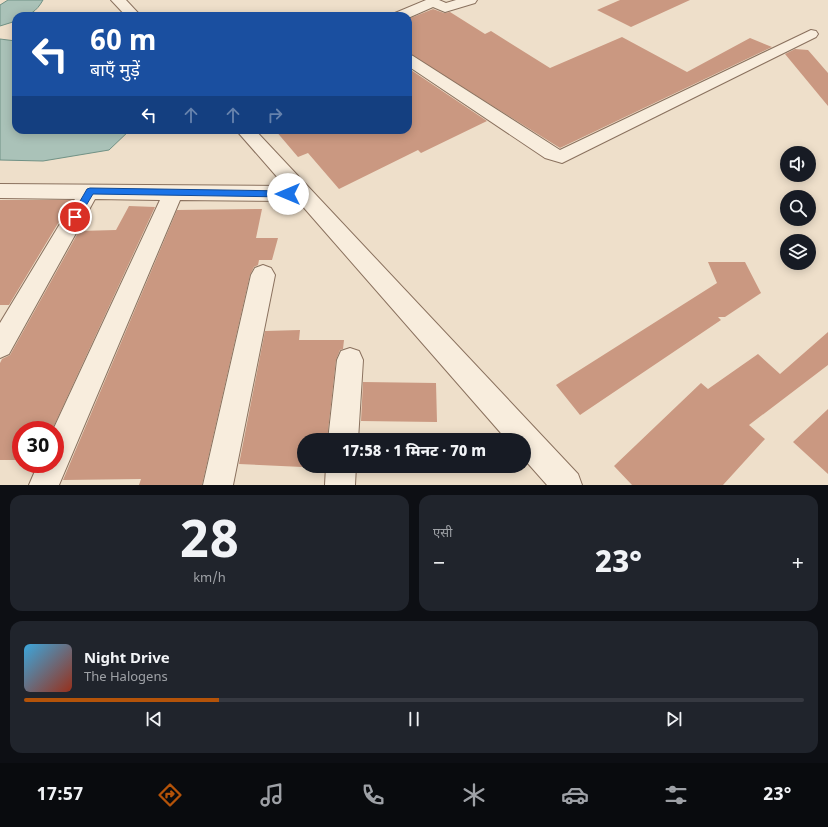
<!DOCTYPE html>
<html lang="hi">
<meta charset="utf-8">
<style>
body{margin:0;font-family:Georgia,"Noto Sans Devanagari",serif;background:#20242c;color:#f1f3f6;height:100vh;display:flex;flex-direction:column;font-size:15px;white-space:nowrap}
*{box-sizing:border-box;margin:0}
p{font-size:13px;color:#9ea1a6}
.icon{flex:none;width:22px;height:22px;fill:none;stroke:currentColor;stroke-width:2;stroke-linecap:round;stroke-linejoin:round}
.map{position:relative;height:485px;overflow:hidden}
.sheet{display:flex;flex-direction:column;gap:10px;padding:10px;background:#0d0f14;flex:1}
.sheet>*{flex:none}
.guide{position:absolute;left:12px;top:12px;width:400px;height:122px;border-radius:12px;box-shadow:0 2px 10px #0003;background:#1a4fa0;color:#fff;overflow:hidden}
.fabs{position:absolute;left:780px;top:146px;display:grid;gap:8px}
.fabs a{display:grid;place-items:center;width:36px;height:36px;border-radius:50%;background:#171b24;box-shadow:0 2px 10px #0003;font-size:20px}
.speed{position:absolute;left:12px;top:421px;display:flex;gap:8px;font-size:20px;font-weight:700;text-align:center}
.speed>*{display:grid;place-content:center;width:52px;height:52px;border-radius:50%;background:#171b24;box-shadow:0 2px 10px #0003;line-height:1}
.speed .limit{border:6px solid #d22;background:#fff;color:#111}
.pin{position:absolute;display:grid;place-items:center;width:34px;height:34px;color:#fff;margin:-17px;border:2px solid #fff;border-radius:50%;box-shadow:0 1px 4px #0007}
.me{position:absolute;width:44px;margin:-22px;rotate:270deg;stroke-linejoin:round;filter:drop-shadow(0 0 3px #0008)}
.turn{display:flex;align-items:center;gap:14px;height:84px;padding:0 12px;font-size:18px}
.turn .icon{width:52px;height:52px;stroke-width:2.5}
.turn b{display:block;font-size:28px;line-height:34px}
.lanes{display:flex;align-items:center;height:38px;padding:0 12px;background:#0003;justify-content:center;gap:20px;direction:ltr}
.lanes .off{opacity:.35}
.big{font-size:30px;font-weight:800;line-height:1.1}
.sheet .widget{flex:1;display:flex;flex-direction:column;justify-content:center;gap:6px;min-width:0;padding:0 14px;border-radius:12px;background:#20242c}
.sheet .dial{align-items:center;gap:0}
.dial b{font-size:52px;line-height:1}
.song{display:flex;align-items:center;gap:12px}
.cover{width:48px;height:48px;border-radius:6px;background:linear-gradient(135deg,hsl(200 70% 55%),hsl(10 70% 35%))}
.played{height:4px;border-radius:2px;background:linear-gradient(90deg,#b45309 25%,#363941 25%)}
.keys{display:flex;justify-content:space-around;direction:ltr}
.heat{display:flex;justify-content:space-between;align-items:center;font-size:22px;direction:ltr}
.sheet .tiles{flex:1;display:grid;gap:10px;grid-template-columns:1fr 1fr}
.widget:last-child{grid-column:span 2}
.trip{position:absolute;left:297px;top:433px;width:234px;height:40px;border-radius:20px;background:#171b24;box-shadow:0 2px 10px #0003;font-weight:800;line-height:40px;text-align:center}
.dock{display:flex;height:64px;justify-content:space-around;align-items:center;background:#090b0e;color:#9ea1a6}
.dock .icon{width:28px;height:28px}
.dock .active{color:#b45309}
.dock b{font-size:18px;color:#f1f3f6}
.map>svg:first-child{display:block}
.water{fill:#aac2b8;stroke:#709185}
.building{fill:#ca9881}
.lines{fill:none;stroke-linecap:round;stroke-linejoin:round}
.minor-casing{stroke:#8a715e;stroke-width:2}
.minor{fill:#f8eddd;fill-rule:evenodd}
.route{fill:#1a73e8;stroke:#114b97}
</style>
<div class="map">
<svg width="828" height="485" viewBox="0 0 828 485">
<rect width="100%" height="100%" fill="#eedfca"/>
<path class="water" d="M8,0H43C36,12 30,16 16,16V21L0,26V5Z
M0,39L16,41V130H130L109,150L43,161L0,160Z"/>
<path class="building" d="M620,0H690L631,27L597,10Z
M433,9L444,13L450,12L485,34L491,31L550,68L622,37L687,72L750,38L772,47L560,148L408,53V19Z
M795,49L808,50L828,73V106L785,54Z
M408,68L487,121L421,153L418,150L339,189L308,153L298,157L275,130H408Z
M0,200H72L9,305H0Z
M129,206L155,207L52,430H21V460H0V363L2,359L10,355L79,231L116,230Z
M262,209L256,238H278L272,260H259L258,265L254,267L250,275L202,485H139L141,479L63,480L177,210Z
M708,262H745L761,293L725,317H718L721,320L580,415L556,385L717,283Z
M300,330L299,340H344L343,349L340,350L336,360L327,440H304V466H324V468L239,464L265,331Z
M828,332V365L749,425L765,439L723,485H632L614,466L701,383L708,389L758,354L780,374Z
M363,382L436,383L437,422L361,421Z
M828,409V474L793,442Z"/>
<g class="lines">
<defs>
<path id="minor" d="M111,0H126L141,16H126Z
M426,0H439L446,3L456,0H477L475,3L445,12L433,7L408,18V16H393L395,13Z
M811,30L816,31L818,34L816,37L562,163L545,158L408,66V54L413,56L560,150Z
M236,130H255L578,474L582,485H547L524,459V440H507L298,201L180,200L59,485H29L38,464H55V430H53L160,200L95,199L9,354L0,358V323L75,199L0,198V184L285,186Z
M263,265L271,268L275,275L233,485H203L251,275L255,268Z
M350,348L359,351L363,360L358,440H328L337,360L341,351Z
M326,466H356L355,485H325Z"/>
</defs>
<use href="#minor" class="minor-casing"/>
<use href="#minor" class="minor"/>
</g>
<path class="route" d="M90,188L288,191L292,194L288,197L93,194L78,219H72V215L87,189Z"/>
</svg>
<div class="fabs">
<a><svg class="icon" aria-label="sound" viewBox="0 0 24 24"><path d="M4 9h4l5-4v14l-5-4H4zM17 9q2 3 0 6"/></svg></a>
<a><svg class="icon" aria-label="search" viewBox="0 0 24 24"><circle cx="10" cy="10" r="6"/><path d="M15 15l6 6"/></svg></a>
<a><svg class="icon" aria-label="layers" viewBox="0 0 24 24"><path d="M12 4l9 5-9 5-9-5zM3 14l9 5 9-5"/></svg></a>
</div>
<div class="speed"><div class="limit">30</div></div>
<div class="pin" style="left:75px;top:217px;background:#d93025"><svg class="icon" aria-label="arrive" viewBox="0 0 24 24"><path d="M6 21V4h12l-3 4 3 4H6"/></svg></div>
<svg class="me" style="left:288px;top:194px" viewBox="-20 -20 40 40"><circle r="19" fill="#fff"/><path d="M0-13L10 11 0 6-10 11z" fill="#1a73e8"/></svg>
<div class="trip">17:58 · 1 मिनट · 70 m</div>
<div class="guide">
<div class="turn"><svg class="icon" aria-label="left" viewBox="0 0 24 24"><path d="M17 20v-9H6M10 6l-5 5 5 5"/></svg><div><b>60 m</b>बाएँ मुड़ें</div></div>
<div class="lanes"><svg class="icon" aria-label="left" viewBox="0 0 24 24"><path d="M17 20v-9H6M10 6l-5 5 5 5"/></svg><svg class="icon off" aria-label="ahead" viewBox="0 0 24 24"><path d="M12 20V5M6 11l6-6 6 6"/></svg><svg class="icon off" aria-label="ahead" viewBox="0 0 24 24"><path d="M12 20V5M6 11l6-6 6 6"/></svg><svg class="icon off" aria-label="right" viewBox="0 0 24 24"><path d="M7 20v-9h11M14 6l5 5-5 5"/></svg></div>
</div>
</div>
<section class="sheet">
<div class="tiles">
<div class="widget dial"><b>28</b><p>km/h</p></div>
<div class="widget"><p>एसी</p>
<div class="heat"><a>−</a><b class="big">23°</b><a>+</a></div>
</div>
<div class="widget">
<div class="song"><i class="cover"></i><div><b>Night Drive</b><p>The Halogens</p></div></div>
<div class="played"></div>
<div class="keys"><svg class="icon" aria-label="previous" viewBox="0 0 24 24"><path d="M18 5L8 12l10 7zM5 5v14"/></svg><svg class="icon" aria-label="pause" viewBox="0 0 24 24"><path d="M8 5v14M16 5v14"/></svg><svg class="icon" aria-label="next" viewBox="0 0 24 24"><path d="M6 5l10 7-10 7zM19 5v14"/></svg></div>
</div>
</div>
</section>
<nav class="dock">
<b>17:57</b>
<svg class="icon active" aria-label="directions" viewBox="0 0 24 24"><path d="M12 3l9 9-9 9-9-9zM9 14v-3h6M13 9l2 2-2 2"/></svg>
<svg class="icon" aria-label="music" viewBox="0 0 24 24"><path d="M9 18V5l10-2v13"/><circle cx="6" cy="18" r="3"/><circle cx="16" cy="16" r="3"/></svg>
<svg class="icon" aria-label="phone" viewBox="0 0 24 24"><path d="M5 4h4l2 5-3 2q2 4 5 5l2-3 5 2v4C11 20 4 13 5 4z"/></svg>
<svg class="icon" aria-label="climate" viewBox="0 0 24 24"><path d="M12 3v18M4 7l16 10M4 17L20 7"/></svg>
<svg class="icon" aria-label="car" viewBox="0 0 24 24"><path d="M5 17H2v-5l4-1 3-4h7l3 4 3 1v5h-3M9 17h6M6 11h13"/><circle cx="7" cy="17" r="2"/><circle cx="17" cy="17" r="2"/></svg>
<svg class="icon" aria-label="filters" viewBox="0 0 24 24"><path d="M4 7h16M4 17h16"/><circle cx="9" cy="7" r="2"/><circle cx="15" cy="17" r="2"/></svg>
<b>23°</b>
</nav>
